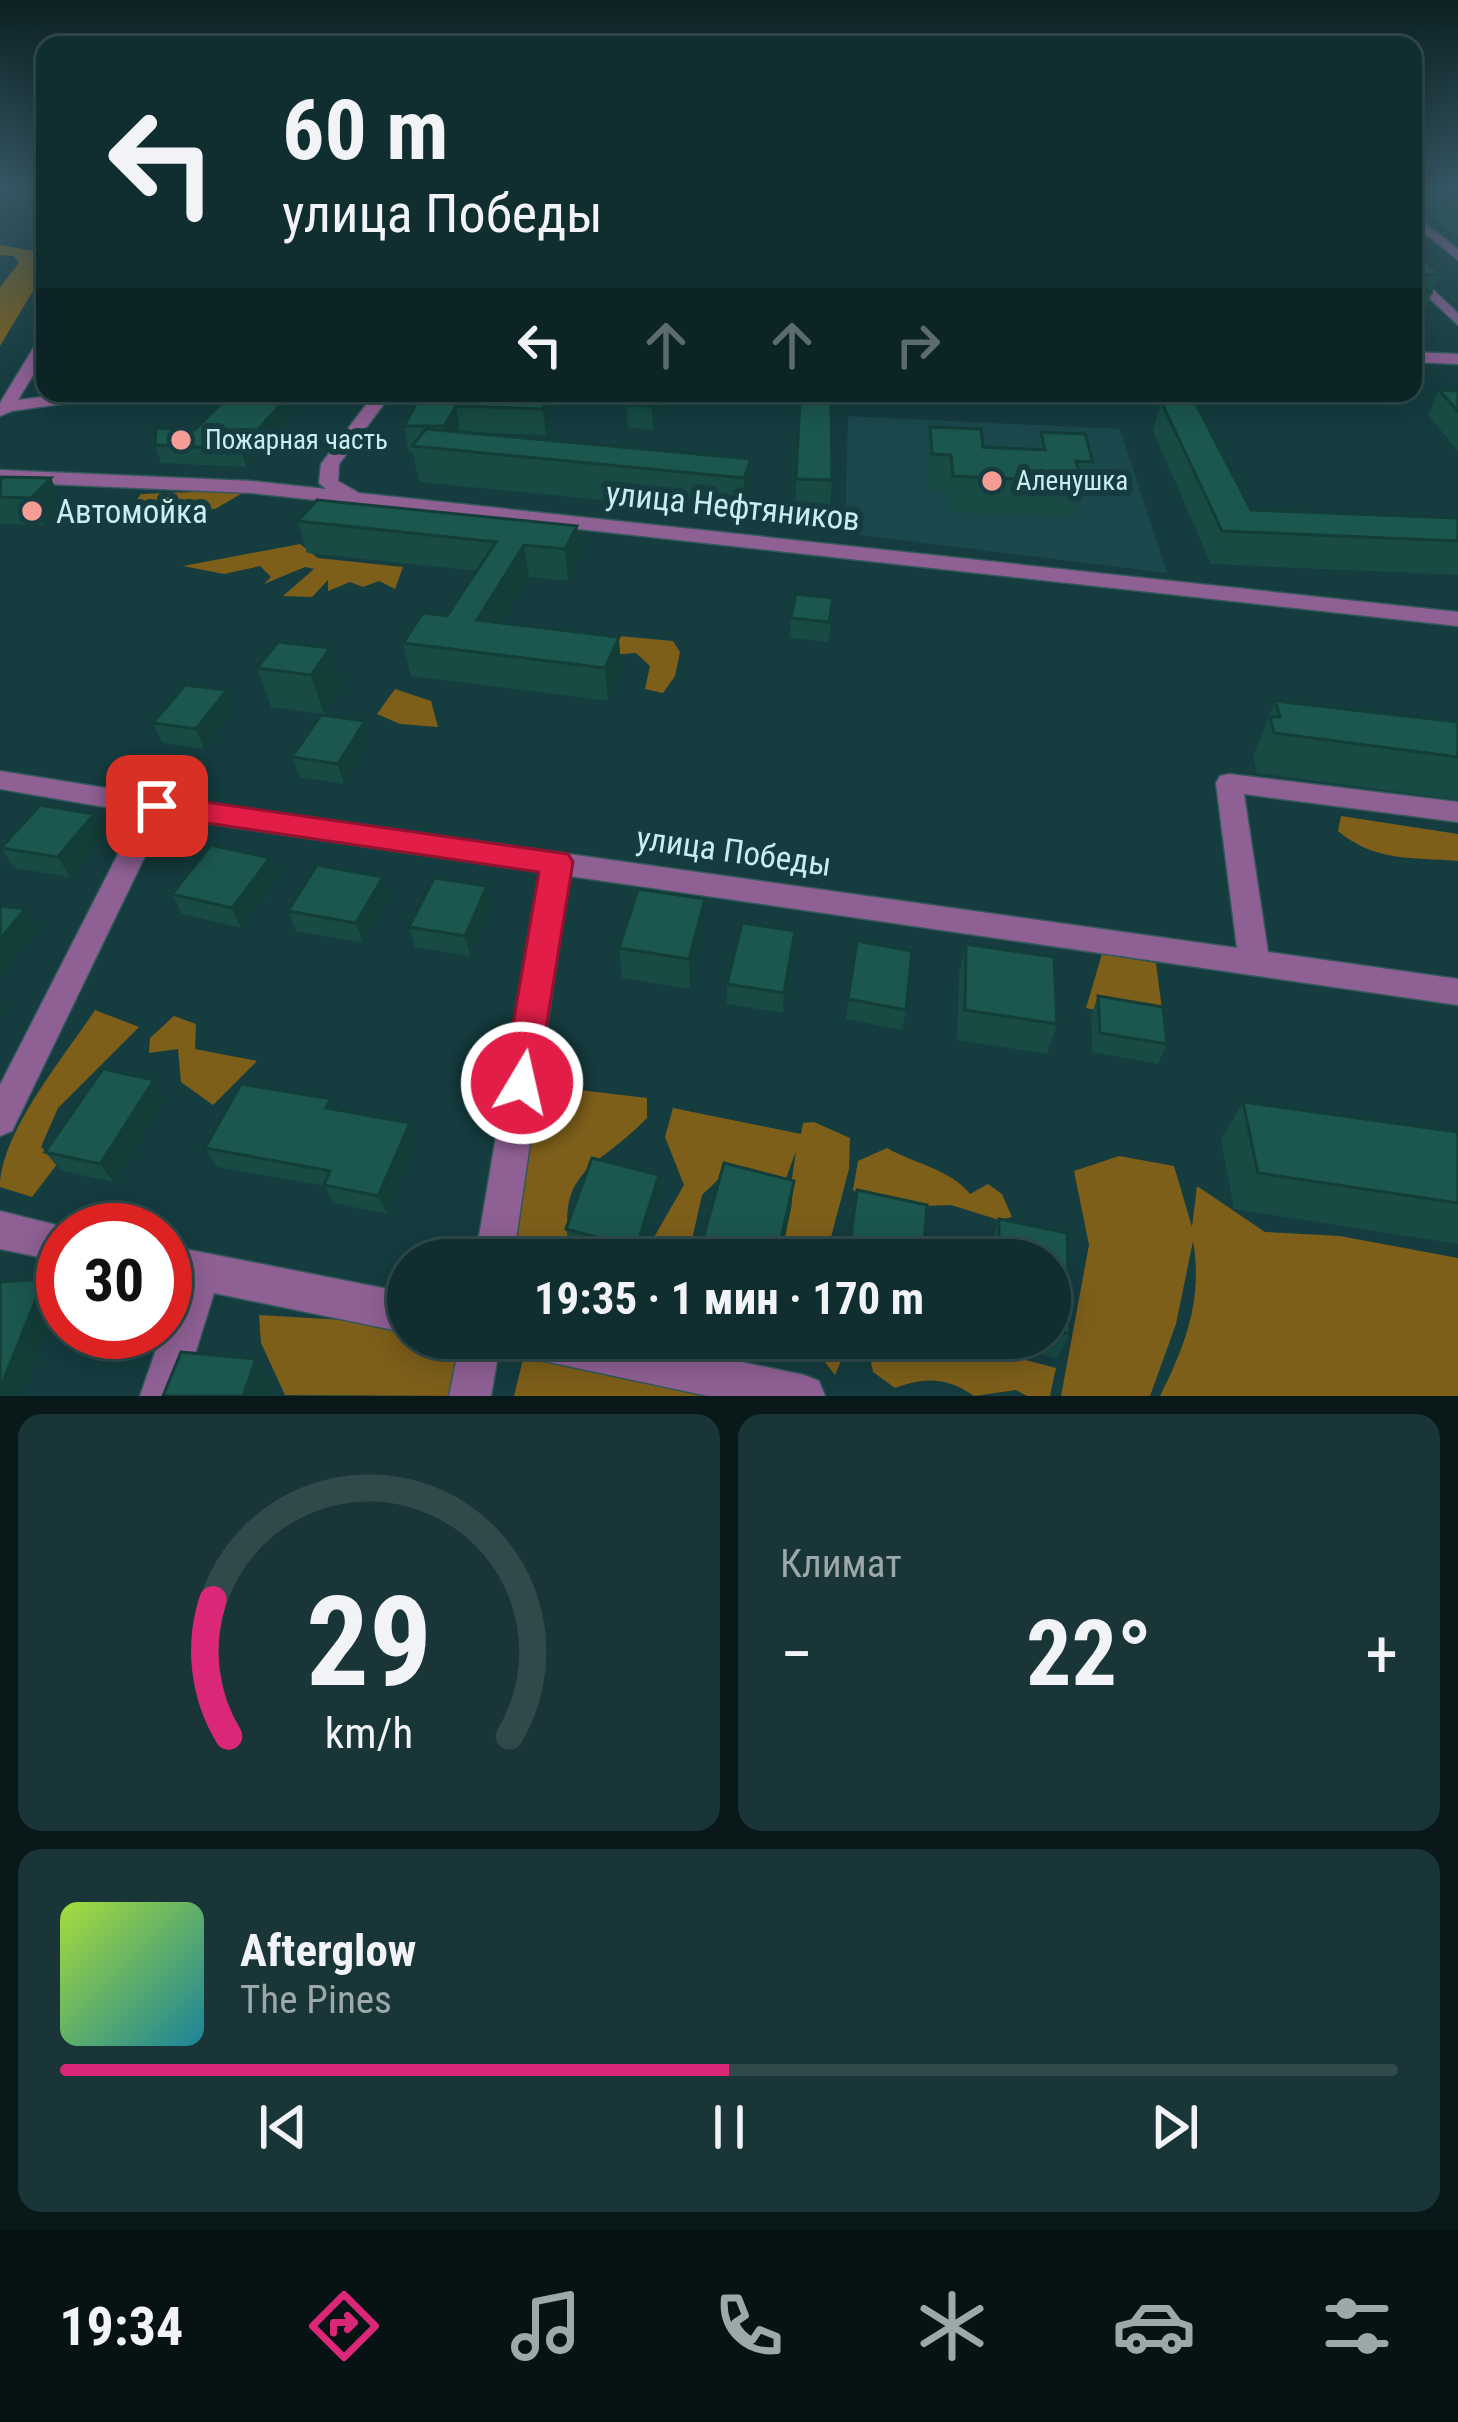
<!DOCTYPE html>
<html lang="ru">
<meta charset="utf-8">
<style>
body{margin:0;font-family:"Roboto Condensed",sans-serif;background:#193537;color:#f1f3f6;height:100vh;display:flex;flex-direction:column;font-size:45px;white-space:nowrap}
*{box-sizing:border-box;margin:0}
p{font-size:39px;color:#9ca8aa}
.icon{flex:none;width:66px;height:66px;fill:none;stroke:currentColor;stroke-width:2;stroke-linecap:round;stroke-linejoin:round}
.map{position:relative;height:1396px;overflow:hidden}
.panel{display:flex;flex-direction:column;gap:18px;padding:18px;background:#09191a;flex:1}
.panel>*{flex:none}
.top-card{position:absolute;left:36px;top:36px;width:1386px;height:366px;border-radius:24px;box-shadow:0 6px 30px #0003,0 0 0 3px #30494b;background:#102d2f;color:#f1f3f6;overflow:hidden}
.speed{position:absolute;left:36px;top:1203px;display:flex;gap:24px;font-size:60px;font-weight:700;text-align:center}
.speed>*{display:grid;place-content:center;width:156px;height:156px;border-radius:50%;background:#102d2f;box-shadow:0 6px 30px #0003,0 0 0 3px #30494b;line-height:1}
.speed .limit{border:18px solid #d22;background:#fff;color:#111}
.pin{position:absolute;display:grid;place-items:center;width:102px;height:102px;color:#fff;margin:-51px;border-radius:24px;box-shadow:0 6px 18px #0006}
.me{position:absolute;width:132px;margin:-66px;rotate:9deg;stroke-linejoin:round;filter:drop-shadow(0 0 9px #0008)}
.turn{display:flex;align-items:center;gap:42px;height:252px;padding:0 48px;font-size:54px}
.turn .icon{width:156px;height:156px;stroke-width:2.5}
.turn b{display:block;font-size:84px;line-height:102px}
.lanes{display:flex;align-items:center;height:114px;padding:0 48px;background:#0003;justify-content:center;gap:60px;direction:ltr}
.lanes .off{opacity:.35}
.big{font-size:90px;font-weight:700;line-height:1.1}
.panel .tile{flex:1;display:flex;flex-direction:column;justify-content:center;gap:18px;min-width:0;padding:0 42px;border-radius:24px;background:#193537}
.panel .dial{align-items:center;gap:0}
.dial svg{height:312px;overflow:visible;fill:none;stroke:#30494b;stroke-width:7;stroke-linecap:round;text-anchor:middle}
.dial text{fill:#f1f3f6;stroke:none}
.song{display:flex;align-items:center;gap:36px}
.cover{width:144px;height:144px;border-radius:18px;background:linear-gradient(135deg,hsl(80 70% 55%),hsl(190 70% 35%))}
.played{height:12px;border-radius:6px;background:linear-gradient(90deg,#db2777 50%,#30494b 50%)}
.keys{display:flex;justify-content:space-around;direction:ltr}
.heat{display:flex;justify-content:space-between;align-items:center;font-size:66px;direction:ltr}
.panel .tiles{flex:1;display:grid;gap:18px;grid-template-columns:1fr 1fr}
.tile:last-child{grid-column:span 2}
.trip{position:absolute;left:387px;top:1239px;width:684px;height:120px;border-radius:60px;background:#102d2f;box-shadow:0 6px 30px #0003,0 0 0 3px #30494b;font-weight:700;line-height:120px;text-align:center}
.tab-bar{display:flex;height:192px;justify-content:space-around;align-items:center;background:#061213;color:#9ca8aa}
.tab-bar .icon{width:84px;height:84px}
.tab-bar .on{color:#db2777}
.tab-bar b{font-size:54px;color:#f1f3f6}
.map>svg:first-child{display:block}
.built{fill:#1b484d}
.forest{fill:#7e5f1a}
.lines{fill:none;stroke-linecap:round;stroke-linejoin:round}
.minor-casing{stroke:#32585b;stroke-width:3}
.minor{fill:#8f6094;fill-rule:evenodd}
.wall{fill:#174b44}
.shaded-wall{fill:#133d37}
.building{fill:#1b574f;stroke:#133d37;stroke-width:3}
.route{fill:#e11d48;stroke:#92132f;stroke-width:3}
.poi-dot{fill:#f59c96;stroke:#153c3f;stroke-width:4.5}
.labels{text-anchor:middle;dominant-baseline:central;stroke-width:12;stroke-linejoin:round;paint-order:stroke}
.far-poi-label{font-size:27px;fill:#caedf0;stroke:#153c3f;text-anchor:start}
.street-label{font-size:33px;fill:#caedf0;stroke:#153c3f}
.poi-label{font-size:33px;fill:#caedf0;stroke:#153c3f;text-anchor:start}
</style>
<div class="map">
<svg width="1458" height="1396" viewBox="0 0 1458 1396">
<rect width="100%" height="100%" fill="#153c3f"/>
<path class="built" d="M848,416L1120,429L1167,573L845,533Z"/>
<path class="forest" d="M0,245L45,253V271L0,346V287L19,263L14,256L0,255Z
M248,490L215,509L124,516L141,494Z
M300,544L318,558L403,567L395,589L379,581L363,587L350,582L328,591V580L312,597L283,596L314,569L305,567L264,584L271,577L260,566L224,574L183,566Z
M533,628L673,641L680,652L675,676L663,693L645,689L650,666L636,653L609,655L584,632L576,647Z
M395,689L431,701L438,727L400,724L377,714Z
M1341,816L1458,834V861C1412,857 1375,862 1338,831Z
M1102,954L1156,963L1164,1025L1086,1008Z
M95,1010L139,1027L58,1108L41,1147L58,1163L32,1197L0,1187C0,1133 65,1056 95,1010Z
M174,1016L196,1024L195,1049L257,1061L213,1105L181,1082L178,1049L149,1053L150,1038Z
M555,1087L647,1098V1118C595,1172 553,1167 572,1260H536L518,1236C523,1182 526,1134 555,1087Z
M673,1108L801,1134L803,1123L814,1122L850,1138L849,1169L825,1260H780L796,1151L781,1192L727,1171L702,1195L693,1235L668,1260H641L684,1185L665,1137Z
M887,1148C915,1164 950,1169 970,1194L988,1184L1002,1194L1012,1217L999,1220L951,1205L874,1208L853,1190L858,1161Z
M1119,1156L1174,1166L1192,1227L1197,1186L1265,1232L1340,1236L1458,1258V1396H1160C1186,1345 1203,1298 1193,1241L1176,1324L1150,1396H1061L1089,1245L1074,1171Z
M259,1315L361,1321L477,1358L467,1396L285,1395L261,1343Z
M755,1338H860L849,1342L835,1375L821,1357L804,1361L791,1342L764,1354Z
M866,1338H970L973,1346L1056,1368L1050,1396H1027L1016,1390L974,1396C947,1377 925,1377 895,1388L873,1372Z
M525,1351L717,1396H514Z"/>
<g class="lines">
<defs>
<path id="minor" d="M1413,214L1458,249V260L1413,224Z
M1413,271L1458,313V325L1413,283Z
M45,337V355L18,400L74,393H119L117,396L12,411L0,416V403L37,342Z
M1413,352L1458,354V364L1413,362Z
M375,393H392L339,464L338,481L359,493L1458,612V626L252,493L0,482V470L252,481L326,489L319,483L321,464Z
M0,771L156,796L1237,948L1216,783L1220,776L1229,774L1458,802V822L1244,794L1268,952L1458,979V1005L569,876L513,1260H475L541,872L164,817L12,1131L0,1136V1085L139,813L0,789Z
M0,1211L76,1230H63V1262L0,1249Z
M165,1245L408,1293V1333L214,1293L182,1396H140L178,1286L165,1283Z
M461,1338H501L491,1396H449Z
M510,1338H625L804,1375L819,1381L825,1396H708L530,1358L516,1352Z"/>
</defs>
<use href="#minor" class="minor-casing"/>
<use href="#minor" class="minor"/>
</g>
<path class="wall" d="M1413,188H1458V238L1413,201Z
M1413,252L1440,274L1424,312L1421,313L1414,331Z
M1439,390L1458,391V451L1428,415Z
M422,393H551L553,413L546,435L460,432L751,459L750,495L744,514L419,482L413,452H409L404,426Z
M630,393H664L653,430L628,428L626,405Z
M1148,393H1253L1252,396Z
M287,397L292,414L246,467L161,463L155,445Z
M800,398L832,480L830,507L795,506Z
M1161,401L1251,510L1458,518V575L1211,564L1153,431Z
M930,427L983,447L1037,449L1041,432L1093,462L1085,497H1079L1074,518L947,512L946,490L928,489L926,462Z
M0,478L63,505L44,525L0,524Z
M298,521L577,526L580,558L568,581L529,577L501,623L621,670L608,701L411,676L403,643L447,616L477,571L307,553Z
M832,617L828,642L790,638L791,618Z
M278,642L342,687L324,714L271,707L257,668Z
M227,690L234,710L204,749L162,743L153,723Z
M1275,701L1458,722V800L1257,773L1253,756Z
M370,741L344,784L300,777L292,757Z
M94,814L105,834L70,877L14,868L1,848Z
M270,858L278,878L241,928L182,914L172,894Z
M383,877L390,897L363,943L296,931L288,911Z
M487,886L492,906L470,956L415,947L409,927Z
M705,929L690,989L622,978L619,948Z
M795,931L794,951L783,1013L727,1004V984Z
M857,941L906,1010L902,1030L846,1019Z
M966,944L1057,1024L1047,1054L957,1040L959,974Z
M1098,996L1167,1044L1158,1064L1092,1052L1091,1016Z
M166,1099L114,1182L61,1171L45,1152Z
M1243,1102L1458,1132V1244L1234,1209L1221,1140Z
M336,1109L410,1123L417,1142L387,1214L333,1203L325,1186L217,1167L205,1148Z
M659,1175L660,1194L640,1260H618L570,1247L566,1229Z
M794,1181L791,1208L780,1260H699V1253Z
M999,1219L1067,1233L1070,1334L1057,1358L988,1343V1338H1050V1260H990V1246Z"/>
<path class="shaded-wall" d="M0,188H21L5,221L0,222Z
M548,393H551L553,413L546,435L543,409Z
M656,393H664L653,430L652,406Z
M287,397L292,414L246,467L241,449Z
M456,406L460,432L449,453L444,426Z
M751,459L750,495L744,514V478Z
M51,478L63,505L44,525L31,498Z
M577,526L580,558L568,581L565,549Z
M524,545L529,577L484,653L477,620Z
M619,637L621,670L608,701L605,668Z
M330,648L342,687L324,714L311,675Z
M227,690L234,710L204,749L196,729Z
M365,721L370,741L344,784L338,764Z
M94,814L105,834L70,877L58,857Z
M270,858L278,878L241,928L232,908Z
M383,877L390,897L363,943L356,923Z
M487,886L492,906L470,956L465,936Z
M705,899V929L690,989L689,959Z
M25,909L38,929L0,979V940Z
M795,931L794,951L783,1013L784,993Z
M0,1001L7,1011L0,1021Z
M154,1080L166,1099L114,1182L100,1164Z
M410,1123L417,1142L387,1214L378,1196Z
M659,1175L660,1194L640,1260H638L636,1248Z
M794,1181L791,1208L780,1260H776Z
M44,1279L60,1297L22,1396H0V1389Z
M256,1359L274,1383L270,1396H243Z"/>
<path class="building" d="M1424,188H1458V216Z
M1413,252L1440,274L1413,276Z
M1413,277L1430,292H1413Z
M1439,390L1458,391V411Z
M422,393H548L543,409L456,406L444,426H404Z
M630,393H656L652,406L626,405Z
M230,394L287,397L241,449L155,445L156,428L195,430Z
M800,398H831L832,480L796,479Z
M1161,401L1195,402L1251,510L1458,518V541L1222,531Z
M930,427L981,429L983,447L1045,450L1041,432L1085,434L1093,462L1076,461L1082,482L953,476L951,455L932,454Z
M426,429L751,459L744,478L412,446Z
M1,477L51,478L31,498L0,497Z
M317,500L577,526L565,549L524,545L477,620L619,637L605,668L403,643L423,613L447,616L496,542L298,521Z
M796,594L833,598L829,622L791,618Z
M278,642L330,648L311,675L257,668Z
M185,685L227,690L196,729L153,723Z
M1275,701L1458,722V757L1274,733L1270,717H1280Z
M321,715L365,721L338,764L292,757Z
M40,805L94,814L58,857L1,848Z
M211,845L270,858L232,908L172,894Z
M317,865L383,877L356,923L288,911Z
M434,878L487,886L465,936L409,927Z
M638,889L705,899L689,959L619,948Z
M0,906L25,909L0,940Z
M742,923L795,931L784,993L727,984Z
M857,941L912,951L906,1010L848,999Z
M966,944L1054,957L1057,1024L965,1010Z
M1098,996L1163,1007L1167,1044L1100,1033Z
M103,1069L154,1080L100,1164L45,1152Z
M241,1084L331,1099L326,1108L410,1123L378,1196L324,1185L330,1171L205,1148Z
M1243,1102L1458,1132V1203L1258,1173Z
M592,1158L659,1175L636,1248L566,1229Z
M724,1163L794,1181L776,1260H723L699,1253Z
M857,1190L927,1205L923,1260H848Z
M999,1219L1067,1233L1070,1334L1050,1329V1260H999Z
M44,1279L0,1389V1282Z
M181,1352L256,1359L243,1396H163Z"/>
<linearGradient id="sky" x2="0" y2="1"><stop stop-color="#0c2123"/><stop offset="0.49" stop-color="#355663"/><stop offset="1" stop-color="#355663" stop-opacity="0"/></linearGradient>
<rect width="1458" height="384" fill="url(#sky)"/>
<path class="route" d="M157,795L568,854L573,862L535,1096L522,1101L508,1096L503,1083L539,872L146,814L141,806L146,798Z"/>
<g class="poi-dot">
<circle cx="181" cy="440" r="12"/>
<circle cx="992" cy="481" r="12"/>
<circle cx="32" cy="511" r="12"/>
</g>
<g class="labels">
<g class="far-poi-label">
<text x="205" y="440">Пожарная часть</text>
<text x="1016" y="481">Аленушка</text>
</g>
<g class="street-label">
<text transform="translate(733 506) rotate(6)">улица Нефтяников</text>
<text transform="translate(734 851) rotate(8)">улица Победы</text>
</g>
<g class="poi-label">
<text x="56" y="511">Автомойка</text>
</g>
</g>
</svg>
<div class="speed"><div class="limit">30</div></div>
<div class="pin" style="left:157px;top:806px;background:#d93025"><svg class="icon" aria-label="arrive" viewBox="0 0 24 24"><path d="M6 21V4h12l-3 4 3 4H6"/></svg></div>
<svg class="me" style="left:522px;top:1083px" viewBox="-20 -20 40 40"><circle r="17" fill="#e11d48" stroke="#fff" stroke-width="3"/><path d="M0-11L8 9 0 5-8 9z" fill="#fff"/></svg>
<div class="trip">19:35 · 1 мин · 170 m</div>
<div class="top-card">
<div class="turn"><svg class="icon" aria-label="left" viewBox="0 0 24 24"><path d="M17 20v-9H6M10 6l-5 5 5 5"/></svg><div><b>60 m</b>улица Победы</div></div>
<div class="lanes"><svg class="icon" aria-label="left" viewBox="0 0 24 24"><path d="M17 20v-9H6M10 6l-5 5 5 5"/></svg><svg class="icon off" aria-label="ahead" viewBox="0 0 24 24"><path d="M12 20V5M6 11l6-6 6 6"/></svg><svg class="icon off" aria-label="ahead" viewBox="0 0 24 24"><path d="M12 20V5M6 11l6-6 6 6"/></svg><svg class="icon off" aria-label="right" viewBox="0 0 24 24"><path d="M7 20v-9h11M14 6l5 5-5 5"/></svg></div>
</div>
</div>
<section class="panel">
<div class="tiles">
<div class="tile dial"><svg viewBox="0 0 100 80">
<path d="M14 69A42 42 0 1 1 86 69"/>
<path d="M14 69A42 42 0 0 1 10 34" stroke="#db2777"/>
<text x="50" y="56" font-size="32" font-weight="700">29</text>
<text x="50" y="72" font-size="11">km/h</text>
</svg></div>
<div class="tile"><p>Климат</p>
<div class="heat"><a>−</a><b class="big">22°</b><a>+</a></div>
</div>
<div class="tile">
<div class="song"><i class="cover"></i><div><b>Afterglow</b><p>The Pines</p></div></div>
<div class="played"></div>
<div class="keys"><svg class="icon" aria-label="previous" viewBox="0 0 24 24"><path d="M18 5L8 12l10 7zM5 5v14"/></svg><svg class="icon" aria-label="pause" viewBox="0 0 24 24"><path d="M8 5v14M16 5v14"/></svg><svg class="icon" aria-label="next" viewBox="0 0 24 24"><path d="M6 5l10 7-10 7zM19 5v14"/></svg></div>
</div>
</div>
</section>
<nav class="tab-bar">
<b>19:34</b>
<svg class="icon on" aria-label="directions" viewBox="0 0 24 24"><path d="M12 3l9 9-9 9-9-9zM9 14v-3h6M13 9l2 2-2 2"/></svg>
<svg class="icon" aria-label="music" viewBox="0 0 24 24"><path d="M9 18V5l10-2v13"/><circle cx="6" cy="18" r="3"/><circle cx="16" cy="16" r="3"/></svg>
<svg class="icon" aria-label="phone" viewBox="0 0 24 24"><path d="M5 4h4l2 5-3 2q2 4 5 5l2-3 5 2v4C11 20 4 13 5 4z"/></svg>
<svg class="icon" aria-label="climate" viewBox="0 0 24 24"><path d="M12 3v18M4 7l16 10M4 17L20 7"/></svg>
<svg class="icon" aria-label="car" viewBox="0 0 24 24"><path d="M5 17H2v-5l4-1 3-4h7l3 4 3 1v5h-3M9 17h6M6 11h13"/><circle cx="7" cy="17" r="2"/><circle cx="17" cy="17" r="2"/></svg>
<svg class="icon" aria-label="filters" viewBox="0 0 24 24"><path d="M4 7h16M4 17h16"/><circle cx="9" cy="7" r="2"/><circle cx="15" cy="17" r="2"/></svg>
</nav>
